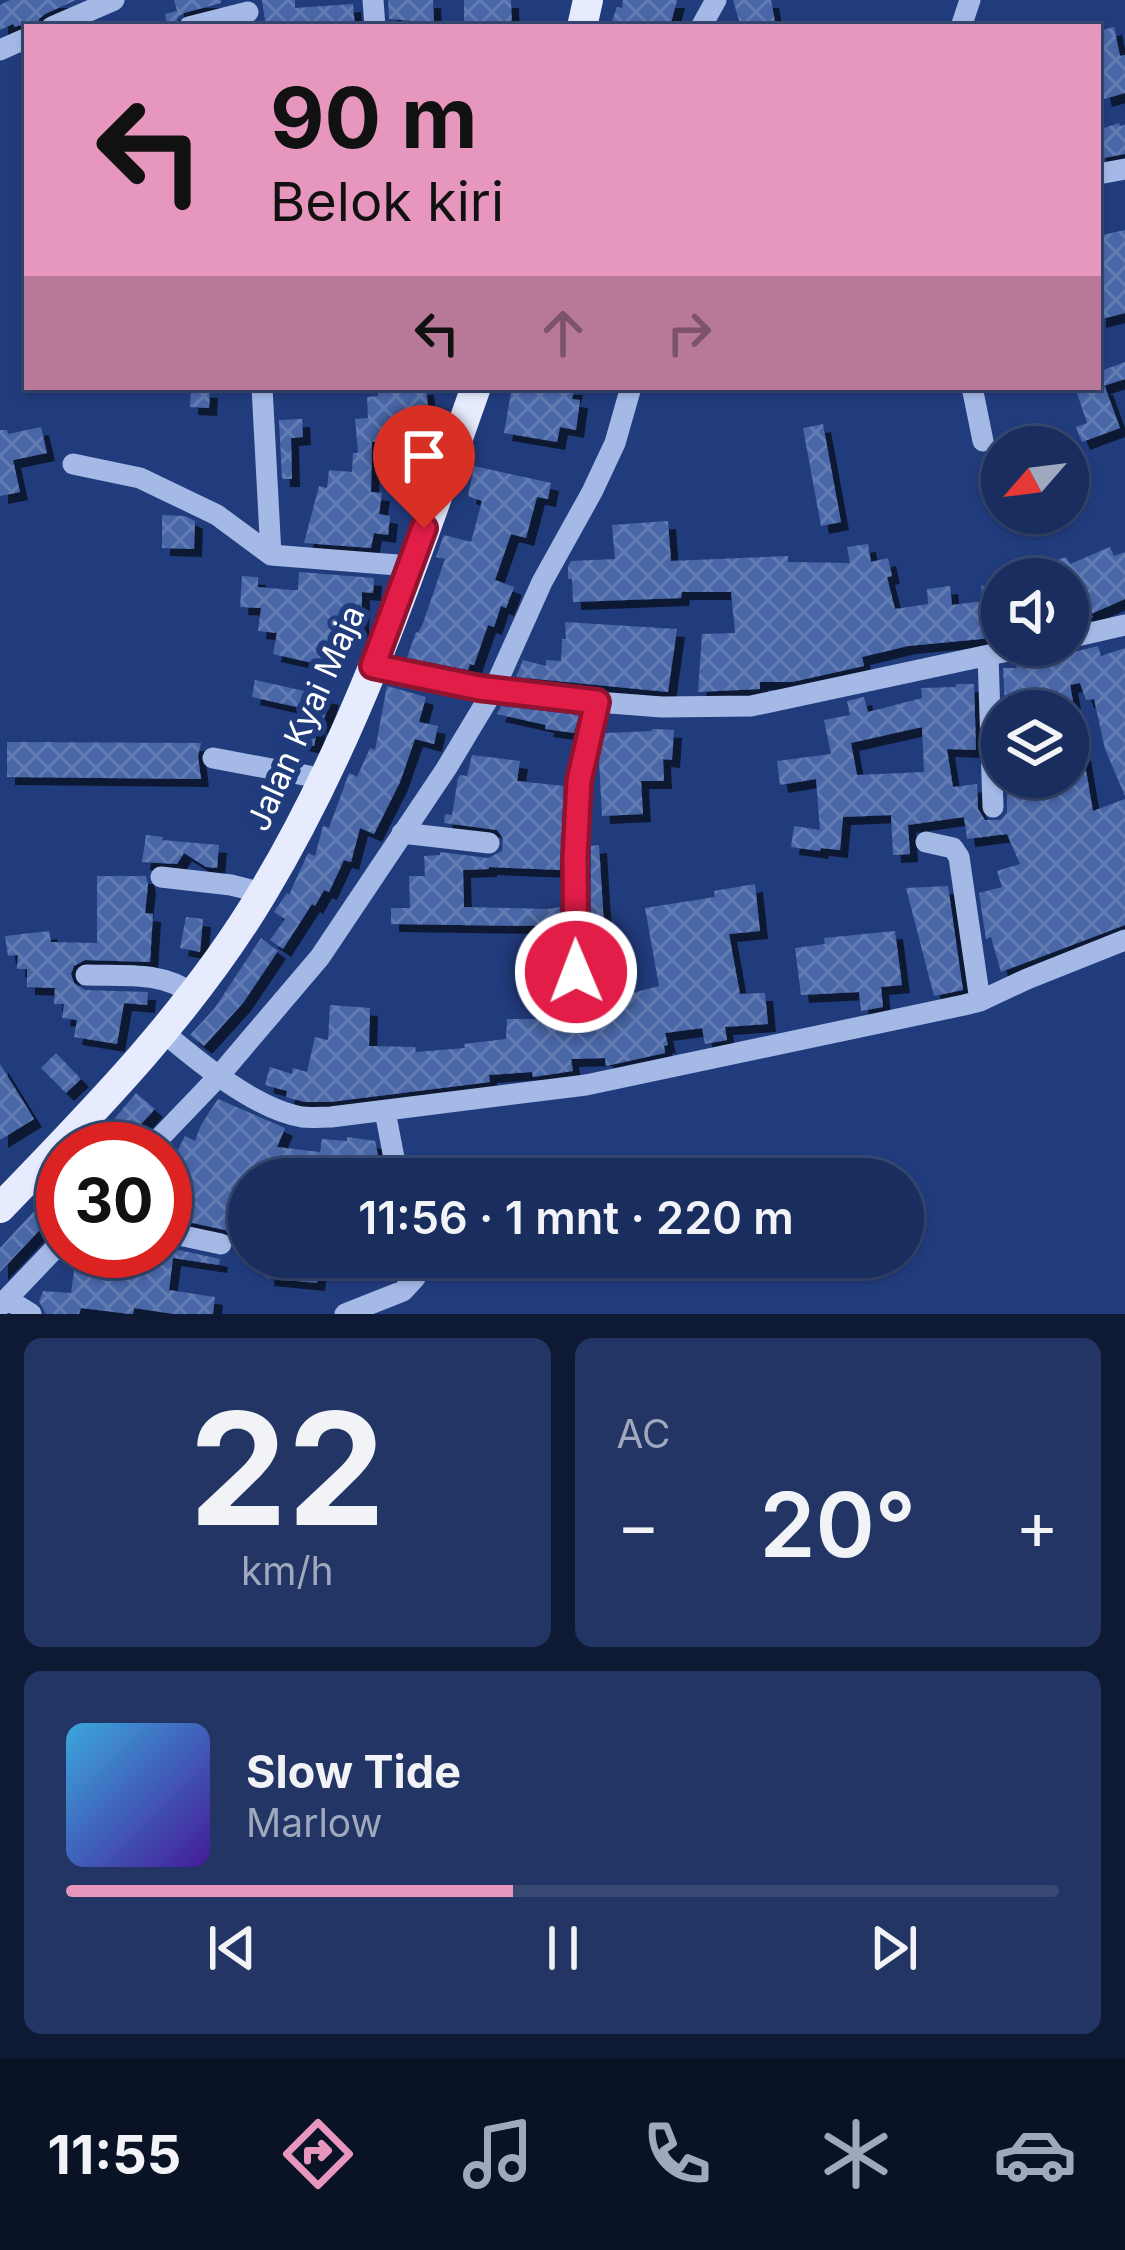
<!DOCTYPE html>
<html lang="id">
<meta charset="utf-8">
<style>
body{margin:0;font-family:Inter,sans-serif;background:#223564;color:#f1f3f6;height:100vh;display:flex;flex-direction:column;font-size:45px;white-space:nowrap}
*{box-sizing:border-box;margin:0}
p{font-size:39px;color:#9fa8bc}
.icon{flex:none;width:66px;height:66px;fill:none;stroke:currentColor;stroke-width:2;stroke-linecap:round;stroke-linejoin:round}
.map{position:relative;height:1314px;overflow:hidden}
.details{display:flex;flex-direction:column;gap:24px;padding:24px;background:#0e1934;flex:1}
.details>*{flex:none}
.guide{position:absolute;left:24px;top:24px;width:1077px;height:366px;border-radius:0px;box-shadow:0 3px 9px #0004,0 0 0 3px #374973;background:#e797bd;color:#111;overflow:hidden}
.needle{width:78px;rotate:242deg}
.fabs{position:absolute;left:981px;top:426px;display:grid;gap:24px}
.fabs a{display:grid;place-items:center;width:108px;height:108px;border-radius:50%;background:#192d5e;box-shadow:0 3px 9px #0004,0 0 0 3px #374973;font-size:60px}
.speed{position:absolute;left:36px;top:1122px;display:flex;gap:24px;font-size:60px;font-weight:700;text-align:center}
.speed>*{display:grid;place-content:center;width:156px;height:156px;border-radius:50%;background:#192d5e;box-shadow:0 3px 9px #0004,0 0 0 3px #374973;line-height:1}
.speed .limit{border:18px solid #d22;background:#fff;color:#111}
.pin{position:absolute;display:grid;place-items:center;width:102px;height:102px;color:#fff;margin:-123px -51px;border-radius:50% 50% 50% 0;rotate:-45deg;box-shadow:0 0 12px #0007}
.pin .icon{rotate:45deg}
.me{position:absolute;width:132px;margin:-66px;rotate:359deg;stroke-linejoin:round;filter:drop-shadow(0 0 9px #0008)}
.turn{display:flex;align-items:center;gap:42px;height:252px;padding:0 48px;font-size:54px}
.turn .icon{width:156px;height:156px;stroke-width:2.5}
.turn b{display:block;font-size:84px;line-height:102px}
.lanes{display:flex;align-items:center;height:114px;padding:0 48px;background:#0003;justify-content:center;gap:60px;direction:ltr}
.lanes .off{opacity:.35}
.big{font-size:90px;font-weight:600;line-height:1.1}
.details .widget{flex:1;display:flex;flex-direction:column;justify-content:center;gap:18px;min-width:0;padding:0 42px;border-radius:18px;background:#223564}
.details .dial{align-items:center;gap:0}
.dial b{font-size:156px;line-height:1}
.song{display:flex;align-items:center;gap:36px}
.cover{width:144px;height:144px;border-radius:18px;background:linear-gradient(135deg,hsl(200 70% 55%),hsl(260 70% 35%))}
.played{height:12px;border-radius:6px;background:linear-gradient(90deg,#e797bd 45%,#374973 45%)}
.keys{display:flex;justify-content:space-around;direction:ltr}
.heat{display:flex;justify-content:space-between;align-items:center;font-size:66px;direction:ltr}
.details .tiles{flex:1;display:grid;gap:24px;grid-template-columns:1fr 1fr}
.widget:last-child{grid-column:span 2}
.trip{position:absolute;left:228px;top:1158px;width:696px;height:120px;border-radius:60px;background:#192d5e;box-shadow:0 3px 9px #0004,0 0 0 3px #374973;font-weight:600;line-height:120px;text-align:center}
.tabs{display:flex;height:192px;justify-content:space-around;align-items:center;background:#0a1226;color:#9fa8bc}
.tabs .icon{width:84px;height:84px}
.tabs .on{color:#e797bd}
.tabs b{font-size:54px;color:#f1f3f6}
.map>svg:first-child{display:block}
.building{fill:url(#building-cross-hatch);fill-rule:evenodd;filter:url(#shadow)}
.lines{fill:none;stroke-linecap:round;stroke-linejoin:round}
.minor{stroke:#a5b9e7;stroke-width:21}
.major{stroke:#e6ecfd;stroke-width:30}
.route-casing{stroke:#92132f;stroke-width:30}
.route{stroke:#e11d48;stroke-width:21}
.labels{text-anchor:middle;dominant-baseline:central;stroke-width:12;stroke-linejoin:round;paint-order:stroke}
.street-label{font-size:33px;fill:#fff;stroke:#213c7d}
</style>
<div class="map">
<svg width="1125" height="1314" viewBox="0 0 1125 1314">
<defs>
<pattern id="building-cross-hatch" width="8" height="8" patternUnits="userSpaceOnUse" patternTransform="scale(3)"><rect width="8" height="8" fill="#4966a7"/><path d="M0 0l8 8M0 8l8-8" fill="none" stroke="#647db4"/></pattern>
<filter id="shadow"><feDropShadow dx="8" dy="8" stdDeviation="0" flood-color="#0009"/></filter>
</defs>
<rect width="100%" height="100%" fill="#213c7d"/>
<path class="building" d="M10,0H76L45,14L39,19L37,27L27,23L15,27L13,24L0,30V5Z
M174,0H221V3L184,13L178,17L174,27H168L165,14L177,11Z
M262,0H295V8L353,4L355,27H266Z
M388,0H433L434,22L413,24L412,21L389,19Z
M464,0H511L512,27H464Z
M623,0H677L670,27H610L617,7L622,8Z
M733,0H771L776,27H741Z
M1114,27L1120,56L1125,55V93L1104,99L1100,83L1103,82L1098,60V31Z
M1119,123L1120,126L1125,125V154L1098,159V130Z
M1125,230V313L1098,320V236Z
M1125,362V379L1100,387H1105L1120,428L1082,442L1076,427L1087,423L1075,387H1098V372Z
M378,387H426L431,435L372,442L371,492L382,493L379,514L390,516L388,535L374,533L371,548L304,543L319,486L327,488L329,470L352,472L353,453H358L355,419L368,418L367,397L378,396Z
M512,387H575L572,399L580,400L576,430L560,427L557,442L504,433Z
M191,389L210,390L209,408L190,407Z
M302,419L303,437L291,438L292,479H282L279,420Z
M823,424L841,522L821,526L803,428Z
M41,427L47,453L13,460L20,492L0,496V430H7L8,434Z
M474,466L551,483L548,499L537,497L526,538L511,534L495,580L514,587L506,608L501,606L494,627L488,625L474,665L470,664L468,670L407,658L416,632L418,633L423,623L445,559L436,557L444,535L471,542L482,501L468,496Z
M162,515L185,516L195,521L194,549L162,548Z
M668,521L671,561L788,556V562L850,563L847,547L868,544L871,562L888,558L892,576L887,577L895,609L928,604L927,589L950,586L952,605L983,601L981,586L998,583L1002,605V637L908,646L862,657L864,666L792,682H760V689L698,692L702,634L735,633L731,592H682L681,598L573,602L572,579H568V567L571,561L615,559L612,525Z
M1110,547L1114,556L1125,552V599L1091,614L1093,617L1073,622L1068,610V579H1035L1053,571L1049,563L1066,557L1070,564Z
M299,572L374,578L373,593L362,592L361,630L335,629L326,666L273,654L277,633L258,631L261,608L240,607L242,576L258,577V587L292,590H298Z
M565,622L677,629L668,692L516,677L523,660L546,666V660L561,661L562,639H566Z
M1051,645L1070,653L1098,646L1101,656L1125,648V796L1105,749L1094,699L1086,700L1080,683L1070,685L1073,701L1057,703L1056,699L1005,706L1003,668H1017L1016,665L1040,659L1047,655Z
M255,680L331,697L322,726L318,725L314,746L295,742L301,708L252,697Z
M956,684H974L976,750L947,749L953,787L977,784L978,809L985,820H1000L1007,813V777H1068V756L1083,753L1093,811L1125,799V925L1001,972L991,937L986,939L979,893L1002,887L997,871L1020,864L1007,834L967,839L964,817L908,825L910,854L893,855L891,815L843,817L840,850L821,848L820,851L791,847L794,826L820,830L816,779L780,785L777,761L831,754L824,720L850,715L847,701L864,697L868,712L922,698L921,688L956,687ZM922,727L924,772L857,775L851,743Z
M387,686L426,697L419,722L438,726L434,744L415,739L400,782L374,834L360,828L351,862L344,860L329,892L324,890L315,906L312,904L283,949L270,940L285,919L274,912L287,893L289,895L308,853L315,856L323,826L329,828L349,773L357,777L370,748L375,750Z
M501,706L579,715L574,733L545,729L546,725L497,714Z
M652,729L674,730L672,760L663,759L664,781H641L643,814L602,816L599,761L605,733L652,731Z
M7,742L201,743L198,756L201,779L7,777Z
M472,755L520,761L517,781L564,786L560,870L489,867V869L463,870L464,907L547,909L560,907L559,941L563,993L598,991V1002L659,986L645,908L715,897L714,891L755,884L760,931L729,934L740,994L765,993L768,1024L725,1027L727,1040L705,1044L702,1028L665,1033L668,1045L664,1046L665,1053L606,1066L605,1058L571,1059L573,1071L533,1077L532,1072L489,1075L490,1082L330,1102H305L289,1098L286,1097L287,1091L265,1085L270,1067L292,1074L293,1068L307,1072L315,1037L328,1040L330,1005L370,1008L369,1046L415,1047L416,1052L465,1048L464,1044L506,1039L507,1019H551L537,926L391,924V908H410L409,876H425L424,856L440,855V852L488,858L502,851L503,838L497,830L444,823L445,814L452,815L458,778L460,775L467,776Z
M146,835L163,837L162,840L219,845L217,868L206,867L184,853L177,864L142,862Z
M599,845L604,925L591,926V846Z
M97,876H146L148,885L145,913L153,914L150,962L85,960L74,966L71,974L74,983L85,990L148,992L147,1005L124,1003L117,1044L74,1037L77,1020L62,1018L64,1004H54L55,988L27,987V969H17L18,955L8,956L5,936L49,931L51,942L97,943Z
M948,886L963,990L934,996L906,888Z
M186,917L203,919L200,952L180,948Z
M895,931L902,985L881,987L883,1007L861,1011L859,992L801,995L795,948L825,944L824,938Z
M261,938L278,951L243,1003L204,1046L190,1035L214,1009Z
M56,1053L81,1079L66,1093L41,1068Z
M0,1064L34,1119L0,1140Z
M136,1093L155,1109L118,1149H89Z
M218,1099L285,1128L277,1147L320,1152L322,1139L347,1141V1137L375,1141L383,1179H249V1254L234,1250L235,1238L225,1230L165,1217V1154L170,1149L177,1152L185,1136L195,1141L201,1125Z
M63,1180V1215L56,1223L51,1218L0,1272V1248Z
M165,1247L220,1259L219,1265L173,1258L169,1290L215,1297L213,1314H174L134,1308L133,1314H130L81,1308L79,1314H46L39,1301L43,1291L71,1293L77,1251H165Z
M268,1258L319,1263L317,1283L266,1278Z"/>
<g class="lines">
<path class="minor" d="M373,0L375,27
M52,27L114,0
M189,27L248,12
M701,27L716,0
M961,27L970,0
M0,50L27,38
M1098,174L1125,169
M262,387L271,555L410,566
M972,387L983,441
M386,457L453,451
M73,464L140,478L217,515L271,555
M1068,638L1125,625
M988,655L993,807
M373,666L479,688L597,702L662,707L751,706L1036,645
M213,758L325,779
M402,833L489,843
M926,842L953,848L959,857L980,1001
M161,877L231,885L263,893
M576,972L575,857L579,781L597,702
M86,975C124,976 161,971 193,994
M163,1032C199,1062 255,1109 302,1117C311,1118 321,1117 331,1117L586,1085L964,1005L980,1001L1027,979L1125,940
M385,1111L398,1179
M149,1149L218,1077L320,957L446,769L494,689L542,582L592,492L615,443L631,387
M165,1232L221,1244
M7,1299L31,1314
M0,1306L63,1240
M345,1314L403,1291L415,1278L413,1257"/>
<path class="major" d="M582,27L588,0
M0,1208C95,1110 193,1010 263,892C357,736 415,559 476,387"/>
</g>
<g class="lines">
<defs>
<path id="route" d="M424,528L373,666L479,688L597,702L579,781L575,857L576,972"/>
</defs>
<use href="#route" class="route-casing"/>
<use href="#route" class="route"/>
</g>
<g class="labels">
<g class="street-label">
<text transform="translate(305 718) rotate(-66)">Jalan Kyai Maja</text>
</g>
</g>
</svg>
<div class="fabs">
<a><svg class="needle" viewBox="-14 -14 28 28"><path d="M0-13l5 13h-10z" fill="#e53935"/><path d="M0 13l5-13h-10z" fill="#9fa8bc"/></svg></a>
<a><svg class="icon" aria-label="sound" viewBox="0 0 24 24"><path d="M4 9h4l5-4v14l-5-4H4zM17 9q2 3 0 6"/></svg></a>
<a><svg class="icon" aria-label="layers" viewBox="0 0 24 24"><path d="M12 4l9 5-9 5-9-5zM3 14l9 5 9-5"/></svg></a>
</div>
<div class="speed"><div class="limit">30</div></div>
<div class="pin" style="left:424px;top:528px;background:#d93025"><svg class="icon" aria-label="arrive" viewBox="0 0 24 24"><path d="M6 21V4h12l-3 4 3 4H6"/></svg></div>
<svg class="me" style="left:576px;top:972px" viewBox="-20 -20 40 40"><circle r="17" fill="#e11d48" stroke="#fff" stroke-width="3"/><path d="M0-11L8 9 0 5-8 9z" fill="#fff"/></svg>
<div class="trip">11:56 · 1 mnt · 220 m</div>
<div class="guide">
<div class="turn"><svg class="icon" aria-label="left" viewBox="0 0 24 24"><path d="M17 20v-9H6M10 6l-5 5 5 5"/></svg><div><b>90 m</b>Belok kiri</div></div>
<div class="lanes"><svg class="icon" aria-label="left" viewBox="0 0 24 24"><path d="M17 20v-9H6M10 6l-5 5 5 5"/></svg><svg class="icon off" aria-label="ahead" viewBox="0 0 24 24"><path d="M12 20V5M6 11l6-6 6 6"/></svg><svg class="icon off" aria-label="right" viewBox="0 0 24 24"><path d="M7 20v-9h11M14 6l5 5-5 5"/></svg></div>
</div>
</div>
<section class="details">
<div class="tiles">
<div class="widget dial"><b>22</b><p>km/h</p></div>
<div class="widget"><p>AC</p>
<div class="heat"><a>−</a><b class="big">20°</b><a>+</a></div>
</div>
<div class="widget">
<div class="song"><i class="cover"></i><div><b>Slow Tide</b><p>Marlow</p></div></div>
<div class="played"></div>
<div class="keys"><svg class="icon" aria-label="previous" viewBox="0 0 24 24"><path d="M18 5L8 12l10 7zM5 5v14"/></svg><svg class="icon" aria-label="pause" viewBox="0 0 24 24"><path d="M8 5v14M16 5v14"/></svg><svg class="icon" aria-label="next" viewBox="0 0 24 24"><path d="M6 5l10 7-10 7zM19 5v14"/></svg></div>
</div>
</div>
</section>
<nav class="tabs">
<b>11:55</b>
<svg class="icon on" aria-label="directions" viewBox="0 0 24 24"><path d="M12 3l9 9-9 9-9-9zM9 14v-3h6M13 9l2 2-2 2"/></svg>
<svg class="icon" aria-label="music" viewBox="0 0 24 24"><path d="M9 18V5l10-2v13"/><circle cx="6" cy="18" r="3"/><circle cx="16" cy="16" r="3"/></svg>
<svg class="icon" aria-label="phone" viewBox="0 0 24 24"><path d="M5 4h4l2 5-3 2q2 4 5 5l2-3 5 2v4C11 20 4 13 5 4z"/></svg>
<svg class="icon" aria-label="climate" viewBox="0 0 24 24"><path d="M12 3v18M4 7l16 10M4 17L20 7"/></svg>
<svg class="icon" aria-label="car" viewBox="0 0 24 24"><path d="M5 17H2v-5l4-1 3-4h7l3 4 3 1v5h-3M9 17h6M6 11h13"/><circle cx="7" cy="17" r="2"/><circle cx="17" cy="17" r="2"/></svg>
</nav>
